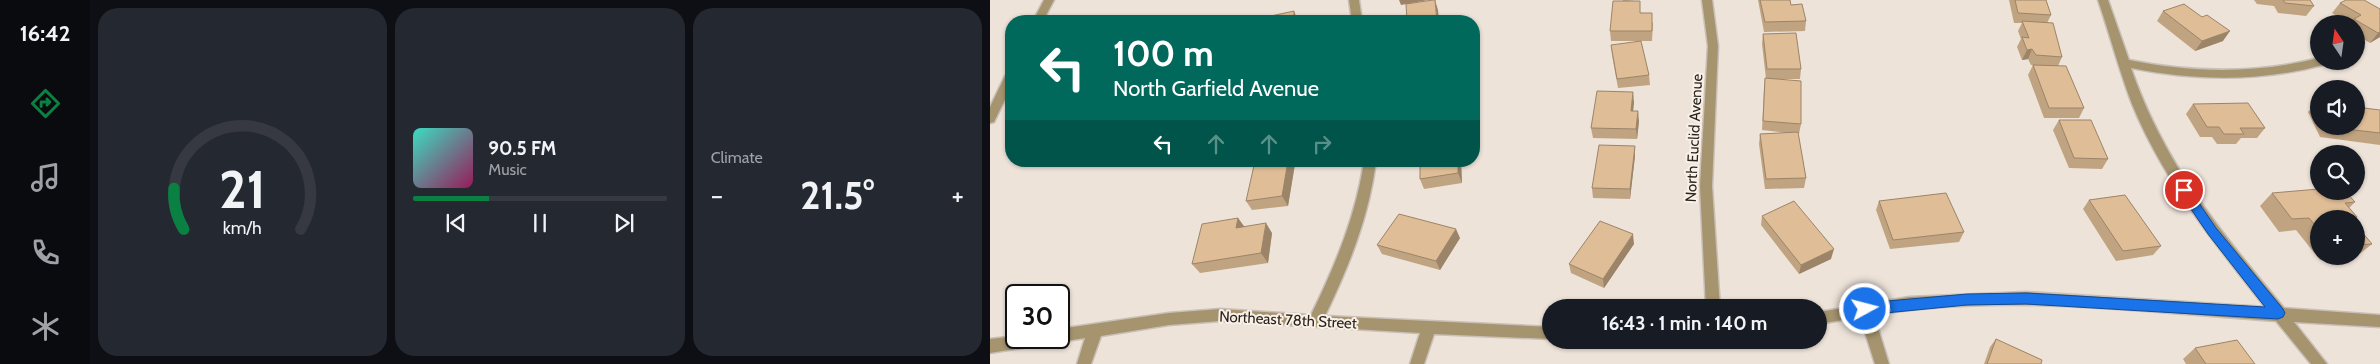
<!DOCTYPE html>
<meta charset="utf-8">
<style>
body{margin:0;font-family:Cabin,sans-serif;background:#242831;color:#f1f3f6;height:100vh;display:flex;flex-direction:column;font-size:19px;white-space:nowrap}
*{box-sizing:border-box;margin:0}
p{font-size:16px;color:#9ea1a6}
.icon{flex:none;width:28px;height:28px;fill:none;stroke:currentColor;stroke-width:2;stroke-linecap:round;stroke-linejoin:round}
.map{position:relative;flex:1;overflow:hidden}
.sheet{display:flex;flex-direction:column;gap:8px;padding:8px;background:#0d0f14;width:900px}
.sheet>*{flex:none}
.top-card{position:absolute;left:15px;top:15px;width:475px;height:152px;border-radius:20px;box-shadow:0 1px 4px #0004;background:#00695c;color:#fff;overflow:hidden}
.needle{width:32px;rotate:347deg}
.buttons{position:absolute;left:1320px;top:15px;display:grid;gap:10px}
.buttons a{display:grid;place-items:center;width:55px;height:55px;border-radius:50%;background:#171b24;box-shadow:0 1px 4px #0004;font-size:25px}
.speed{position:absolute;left:15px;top:284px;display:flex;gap:10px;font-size:25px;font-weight:700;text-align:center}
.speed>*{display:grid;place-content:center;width:65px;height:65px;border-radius:50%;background:#171b24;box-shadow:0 1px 4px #0004;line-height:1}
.speed .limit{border:2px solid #111;border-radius:8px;background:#fff;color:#111}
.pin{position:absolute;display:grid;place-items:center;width:42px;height:42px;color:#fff;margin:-21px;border:2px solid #fff;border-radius:50%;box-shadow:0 1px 5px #0007}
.me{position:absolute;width:55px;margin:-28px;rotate:83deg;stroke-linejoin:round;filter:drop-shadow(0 0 4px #0008)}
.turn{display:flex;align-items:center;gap:18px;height:105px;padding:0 25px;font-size:22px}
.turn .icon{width:65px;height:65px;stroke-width:2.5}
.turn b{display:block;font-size:35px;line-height:42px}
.lanes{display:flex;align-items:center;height:48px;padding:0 25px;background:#0003;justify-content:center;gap:25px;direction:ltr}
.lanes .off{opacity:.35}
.big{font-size:38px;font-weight:700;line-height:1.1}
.sheet .tile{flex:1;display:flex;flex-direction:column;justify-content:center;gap:8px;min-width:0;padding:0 18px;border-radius:20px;background:#242831}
.sheet .dial{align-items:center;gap:0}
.dial svg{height:130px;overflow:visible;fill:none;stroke:#363941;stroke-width:7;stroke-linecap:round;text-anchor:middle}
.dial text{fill:#f1f3f6;stroke:none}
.song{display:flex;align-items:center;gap:15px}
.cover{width:60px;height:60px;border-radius:8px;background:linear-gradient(135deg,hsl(170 70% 55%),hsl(330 70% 35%))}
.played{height:5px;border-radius:2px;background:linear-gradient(90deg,#0b8043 30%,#363941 30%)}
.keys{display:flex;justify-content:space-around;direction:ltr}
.heat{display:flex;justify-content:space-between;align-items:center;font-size:28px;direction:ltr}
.sheet .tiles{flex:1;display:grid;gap:8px;grid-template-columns:repeat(3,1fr)}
.trip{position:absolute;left:552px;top:299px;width:285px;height:50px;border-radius:25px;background:#171b24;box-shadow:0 1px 4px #0004;font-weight:700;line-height:50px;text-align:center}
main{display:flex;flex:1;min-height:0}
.tabs{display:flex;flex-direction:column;width:90px;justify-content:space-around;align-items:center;background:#090b0e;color:#9ea1a6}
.tabs .icon{width:35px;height:35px}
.tabs .active{color:#0b8043}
.tabs b{font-size:22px;color:#f1f3f6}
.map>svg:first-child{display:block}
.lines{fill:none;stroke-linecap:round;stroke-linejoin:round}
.minor-casing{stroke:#c9c0b8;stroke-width:3}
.minor{fill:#a6946f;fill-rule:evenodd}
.wall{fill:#c0a381}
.shaded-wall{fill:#9c8469}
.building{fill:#dfbd96;stroke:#9c8469}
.route{fill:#1a73e8;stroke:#114b97}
.labels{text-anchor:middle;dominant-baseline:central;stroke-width:4;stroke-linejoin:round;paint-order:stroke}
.street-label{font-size:15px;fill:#26231f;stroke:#faf0e6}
</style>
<main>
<nav class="tabs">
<b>16:42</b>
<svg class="icon active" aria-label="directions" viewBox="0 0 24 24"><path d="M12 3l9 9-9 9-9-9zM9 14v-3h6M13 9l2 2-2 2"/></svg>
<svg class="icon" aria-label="music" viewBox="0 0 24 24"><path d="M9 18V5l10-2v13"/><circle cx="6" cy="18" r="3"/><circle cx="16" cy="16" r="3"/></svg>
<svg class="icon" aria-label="phone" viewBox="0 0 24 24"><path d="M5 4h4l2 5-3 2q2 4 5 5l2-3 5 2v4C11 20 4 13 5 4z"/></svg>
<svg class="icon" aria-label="climate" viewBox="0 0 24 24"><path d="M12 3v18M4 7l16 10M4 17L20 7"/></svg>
</nav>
<section class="sheet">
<div class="tiles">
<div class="tile dial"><svg viewBox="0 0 100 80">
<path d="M14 69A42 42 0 1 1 86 69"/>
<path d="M14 69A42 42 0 0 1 8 44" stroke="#0b8043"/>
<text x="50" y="56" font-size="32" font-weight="700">21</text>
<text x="50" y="72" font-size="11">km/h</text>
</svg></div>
<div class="tile">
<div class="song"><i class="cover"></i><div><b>90.5 FM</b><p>Music</p></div></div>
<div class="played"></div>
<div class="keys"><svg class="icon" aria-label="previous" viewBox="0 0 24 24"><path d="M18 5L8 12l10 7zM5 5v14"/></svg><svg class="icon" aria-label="pause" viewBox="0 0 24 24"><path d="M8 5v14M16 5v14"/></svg><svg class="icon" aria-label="next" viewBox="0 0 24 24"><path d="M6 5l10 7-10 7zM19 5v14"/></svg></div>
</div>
<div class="tile"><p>Climate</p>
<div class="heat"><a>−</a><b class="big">21.5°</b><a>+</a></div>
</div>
</div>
</section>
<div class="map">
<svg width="1390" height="364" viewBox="0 0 1390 364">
<rect width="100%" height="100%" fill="#ede3d9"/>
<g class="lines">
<defs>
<path id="minor" d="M54,0H64L53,21H43Z
M359,0H369L372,21H362Z
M712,0H722L728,46L722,186L730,308H716L710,186L718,46Z
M1108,0H1118L1139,60C1203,73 1265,74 1329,58V61H1334L1333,65C1269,82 1206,81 1141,68C1174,164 1230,231 1294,308L1390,315V327L1304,322L1337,364H1321L1286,321C1153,312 1016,293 884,315L899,364H885L870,317L829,324V312L919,297L1036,292L1275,307C1225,244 1173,180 1142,104C1129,70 1120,35 1108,0Z
M21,72V87L4,122L0,123V107L15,76Z
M374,161H386C379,217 359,266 335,316L561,327V339L444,334L434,364H420L430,333L230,321L179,325L111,336L101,364H87L95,338L0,353V339L26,336L69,338V329L179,313L230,309L321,315C345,266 366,216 374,161Z"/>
</defs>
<use href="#minor" class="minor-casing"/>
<use href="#minor" class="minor"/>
</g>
<path class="wall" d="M633,0H645L637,1L663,23L662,41H621L620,31Z
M768,0H800L801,5L816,21L815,31L774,32Z
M1019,0H1056L1061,15L1057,23L1072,57L1068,66L1094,108L1089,118H1054L1038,75L1043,65H1041L1038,59L1032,60L1027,47L1031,39L1028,31L1032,23H1024Z
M1264,0H1320L1324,6L1316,16L1288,13L1284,6L1267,4Z
M1350,3L1390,9V37L1380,43L1366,35V24H1360L1342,13Z
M1173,11L1212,17L1233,41L1205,51L1167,21Z
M773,34L811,69L810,79H785L811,124L809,134L808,133L816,178L814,188L775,189L769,144L770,134L798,133L772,130L774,88L775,78L776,79L772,44Z
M621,45L659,75L660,85L628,88L622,55Z
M644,102L643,111L649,121L647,139L603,138L601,128Z
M1327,102H1329V126H1366L1390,110V145L1330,137L1318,112Z
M1203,104L1275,128L1267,138H1251L1246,144H1227L1222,137H1210L1196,114Z
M1069,120L1118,159L1112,169L1079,168L1063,130Z
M645,156L640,199L603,198L602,188Z
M471,161L472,183L434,189L430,179Z
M305,164L298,206L262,210L256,201Z
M1282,193L1365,202L1359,208L1367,217L1364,219H1329V256H1366L1330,260L1306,230L1289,232L1270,206Z
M1099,200L1171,246L1163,255L1126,261L1093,209Z
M889,201L974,232L969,242L900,249L886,210Z
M772,216L841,259L809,274L771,225Z
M248,218L254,226L282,233L278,263L210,273L202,264Z
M1366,225L1382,244L1367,256H1366Z
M470,238L450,270L392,254L387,245Z
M644,244L614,288L581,273L579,264Z
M1006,339L1051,364H994L1000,347Z
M1205,348L1265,364H1196L1193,359Z"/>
<path class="shaded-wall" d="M409,0H438L411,5Z
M445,0L448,10L449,21H447Z
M304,11L308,21H304Z
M1240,31L1233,41L1205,51L1212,41Z
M1390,32V37L1380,43L1388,33Z
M1042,49L1038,59L1032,60L1037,50Z
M643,92L644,102L642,121L641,111Z
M648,111L649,121L647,139L646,129Z
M645,146V156L640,199V189Z
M298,161H304L305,164L298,206L292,196Z
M468,161H471L472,183L468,173Z
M248,218L255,228H246Z
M276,223L282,233L278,263L271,253Z
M466,229L470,238L450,270L446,261Z
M643,234L644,244L614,288L613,279Z
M844,249L841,259L809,274L811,265Z"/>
<path class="building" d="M443,0H445L447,21H417L416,4Z
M770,0H800L801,5L812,4L816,21L775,22Z
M1025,0H1056L1061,15L1028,13Z
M1293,0H1320L1324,6L1295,3Z
M1356,0H1374L1390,9V32L1388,33L1364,19L1371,15L1350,3Z
M623,1H650V13H662V31H620Z
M1194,4L1212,17L1217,15L1240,31L1212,41L1173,11Z
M304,11V21H267V19Z
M1032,21L1063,23L1072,57L1046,55L1042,49L1037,50L1032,37L1039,38Z
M806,33L811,69H777L773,34Z
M651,41L659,75L627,79L621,45Z
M1043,65L1076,66L1094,108H1059Z
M775,78L811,81V124L773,121Z
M607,91L643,92L641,111H648L646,129L601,128Z
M1258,103L1275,128H1250L1254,134H1234L1229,127H1217L1203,104Z
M1366,107L1390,110V133L1339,127L1338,126H1366Z
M1069,120H1101L1118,159L1084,158Z
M808,132L816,178L776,179L770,134Z
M609,145L645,146L640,189L602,188Z
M265,161H298L292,196L256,201Z
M430,161H468V173L430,179Z
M1329,189V191H1355L1365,202L1355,203L1367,217L1360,218L1361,219H1329V230L1319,218L1302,219L1282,193Z
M956,193L974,232L903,240L889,201Z
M1135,195L1171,246L1133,251L1099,200Z
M804,201L844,249L811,265L772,216Z
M409,214L466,229L446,261L387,245Z
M248,218L246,228L276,223L271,253L202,264L212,224Z
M610,221L643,234L613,279L579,264Z
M1366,225L1382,244L1366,245Z
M1006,339L1052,360L1051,364H997Z
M1247,340L1265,364H1216L1205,348Z"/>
<path class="route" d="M1194,185L1198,187L1226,228L1293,309L1295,313L1293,317L1288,319L1036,304L977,305L875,315L871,313L869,309L871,305L875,303L977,294L1036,293L1275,307L1218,234L1190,193V187Z"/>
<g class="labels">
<g class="street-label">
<text transform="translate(704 138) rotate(-87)">North Euclid Avenue</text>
<text transform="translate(298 320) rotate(3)">Northeast 78th Street</text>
</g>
</g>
</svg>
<div class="buttons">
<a><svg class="needle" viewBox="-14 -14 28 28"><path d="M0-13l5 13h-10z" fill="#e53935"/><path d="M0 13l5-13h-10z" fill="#9ea1a6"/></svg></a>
<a><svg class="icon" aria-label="sound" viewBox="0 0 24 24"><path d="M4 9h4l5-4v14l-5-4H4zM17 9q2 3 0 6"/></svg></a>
<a><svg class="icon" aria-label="search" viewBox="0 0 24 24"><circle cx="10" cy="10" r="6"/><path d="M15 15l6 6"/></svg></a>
<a>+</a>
</div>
<div class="speed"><div class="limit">30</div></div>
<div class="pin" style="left:1194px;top:190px;background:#d93025"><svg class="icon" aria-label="arrive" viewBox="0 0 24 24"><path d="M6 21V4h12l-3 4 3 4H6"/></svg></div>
<svg class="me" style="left:875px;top:309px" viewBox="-20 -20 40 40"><circle r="17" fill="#1a73e8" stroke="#fff" stroke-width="3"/><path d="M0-11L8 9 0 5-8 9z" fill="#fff"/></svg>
<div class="trip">16:43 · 1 min · 140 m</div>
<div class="top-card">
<div class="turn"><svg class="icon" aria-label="left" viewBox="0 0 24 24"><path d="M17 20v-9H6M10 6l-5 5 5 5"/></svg><div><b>100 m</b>North Garfield Avenue</div></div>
<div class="lanes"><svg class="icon" aria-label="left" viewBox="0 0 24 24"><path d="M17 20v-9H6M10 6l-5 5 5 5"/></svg><svg class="icon off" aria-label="ahead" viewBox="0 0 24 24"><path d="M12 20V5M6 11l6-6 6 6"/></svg><svg class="icon off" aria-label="ahead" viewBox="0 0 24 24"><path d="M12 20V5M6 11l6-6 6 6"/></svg><svg class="icon off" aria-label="right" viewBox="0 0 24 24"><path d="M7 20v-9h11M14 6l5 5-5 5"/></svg></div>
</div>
</div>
</main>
